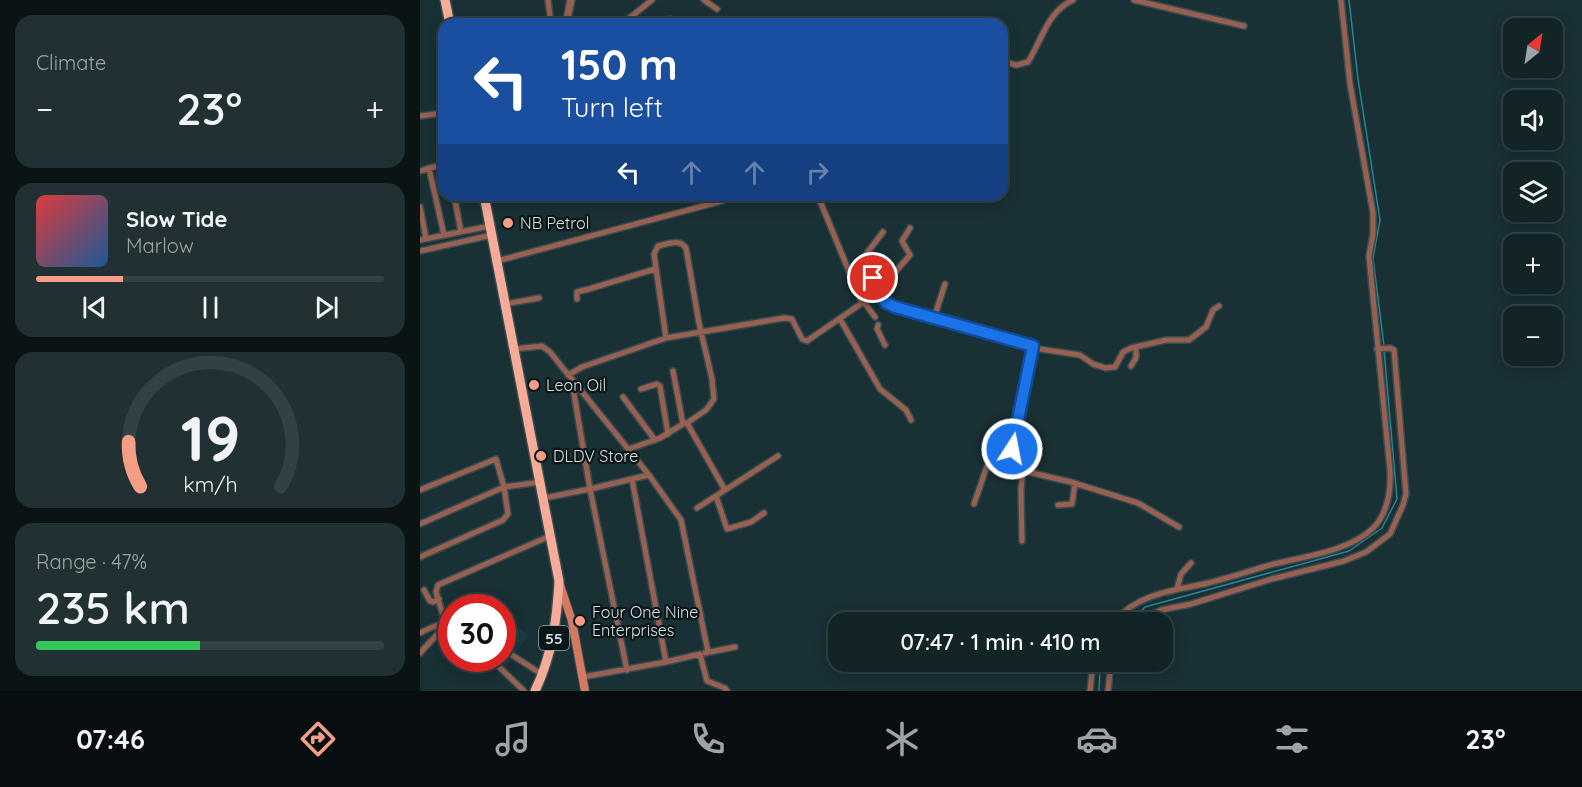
<!DOCTYPE html>
<meta charset="utf-8">
<style>
body{margin:0;font-family:Quicksand,sans-serif;background:#203033;color:#f1f3f6;height:100vh;display:flex;flex-direction:column;font-size:22px;white-space:nowrap}
*{box-sizing:border-box;margin:0}
p{font-size:20px;color:#9da4a7}
.icon{flex:none;width:33px;height:33px;fill:none;stroke:currentColor;stroke-width:2;stroke-linecap:round;stroke-linejoin:round}
.map{position:relative;flex:1;overflow:hidden}
.panel{display:flex;flex-direction:column;gap:15px;padding:15px;background:#0a1415;width:420px}
.panel>*{flex:none}
.guide{position:absolute;left:18px;top:18px;width:570px;height:183px;border-radius:18px;box-shadow:0 3px 15px #0003,0 0 0 2px #324144;background:#1a4fa0;color:#fff;overflow:hidden}
.needle{width:39px;rotate:30deg}
.tools{position:absolute;left:1083px;top:18px;display:grid;gap:12px}
.tools a{display:grid;place-items:center;width:60px;height:60px;border-radius:12px;background:#132427;box-shadow:0 3px 15px #0003,0 0 0 2px #324144;font-size:30px}
.speed{position:absolute;left:18px;top:594px;display:flex;gap:12px;font-size:30px;font-weight:700;text-align:center}
.speed>*{display:grid;place-content:center;width:78px;height:78px;border-radius:50%;background:#132427;box-shadow:0 3px 15px #0003,0 0 0 2px #324144;line-height:1}
.speed .limit{border:9px solid #d22;background:#fff;color:#111}
.pin{position:absolute;display:grid;place-items:center;width:51px;height:51px;color:#fff;margin:-26px;border:3px solid #fff;border-radius:50%;box-shadow:0 2px 6px #0007}
.me{position:absolute;width:66px;margin:-33px;rotate:11deg;stroke-linejoin:round;filter:drop-shadow(0 0 4px #0008)}
.turn{display:flex;align-items:center;gap:21px;height:126px;padding:0 24px;font-size:27px}
.turn .icon{width:78px;height:78px;stroke-width:2.5}
.turn b{display:block;font-size:42px;line-height:51px}
.lanes{display:flex;align-items:center;height:57px;padding:0 24px;background:#0003;justify-content:center;gap:30px;direction:ltr}
.lanes .off{opacity:.35}
.big{font-size:45px;font-weight:600;line-height:1.1}
.panel .card{flex:1;display:flex;flex-direction:column;justify-content:center;gap:9px;min-width:0;padding:0 21px;border-radius:18px;background:#203033}
.panel .dial{align-items:center;gap:0}
.dial svg{height:156px;overflow:visible;fill:none;stroke:#324144;stroke-width:7;stroke-linecap:round;text-anchor:middle}
.dial text{fill:#f1f3f6;stroke:none}
.song{display:flex;align-items:center;gap:18px}
.cover{width:72px;height:72px;border-radius:9px;background:linear-gradient(135deg,hsl(0 70% 55%),hsl(210 70% 35%))}
.played{height:6px;border-radius:3px;background:linear-gradient(90deg,#f49e86 25%,#324144 25%)}
.keys{display:flex;justify-content:space-around;direction:ltr}
.heat{display:flex;justify-content:space-between;align-items:center;font-size:33px;direction:ltr}
.charge{height:9px;border-radius:4px;background:linear-gradient(90deg,#34c759 47%,#324144 0)}
.trip{position:absolute;left:408px;top:612px;width:345px;height:60px;border-radius:18px;background:#132427;box-shadow:0 3px 15px #0003,0 0 0 2px #324144;font-weight:600;line-height:60px;text-align:center}
.menu{display:flex;height:96px;justify-content:space-around;align-items:center;background:#080e10;color:#9da4a7}
.menu .icon{width:42px;height:42px}
.menu .active{color:#f49e86}
.menu b{font-size:27px;color:#f1f3f6}
main{display:flex;flex:1;min-height:0}
.map>svg:first-child{display:block}
.built{fill:#1b3b42}
.lines{fill:none;stroke-linecap:round;stroke-linejoin:round}
.stream{stroke:#268597;stroke-width:1.5}
.minor-casing{stroke:#374c50;stroke-width:8}
.tertiary-casing{stroke:#374c50;stroke-width:10}
.secondary-casing{stroke:#374c50;stroke-width:10}
.trunk-casing{stroke:#374c50;stroke-width:12}
.minor{stroke:#976050;stroke-width:5}
.tertiary{stroke:#976050;stroke-width:7}
.secondary{stroke:#d37b62;stroke-width:8}
.trunk{stroke:#f6ac98;stroke-width:9}
.route-casing{stroke:#114b97;stroke-width:15}
.route{stroke:#1a73e8;stroke-width:10}
.poi-dot{fill:#f49e86;stroke:#0c1618;stroke-width:2}
.labels{text-anchor:middle;dominant-baseline:central;stroke-width:4.5;stroke-linejoin:round;paint-order:stroke}
.shield{fill:#0c1618;stroke:#97a3a6;stroke-width:1.5}
.shield-label{font-size:15px;font-weight:bold;fill:#d3e0e3}
.poi-label{font-size:16px;fill:#d3e0e3;stroke:#0c1618;text-anchor:start}
</style>
<main>
<section class="panel">
<div class="card"><p>Climate</p>
<div class="heat"><a>−</a><b class="big">23°</b><a>+</a></div>
</div>
<div class="card">
<div class="song"><i class="cover"></i><div><b>Slow Tide</b><p>Marlow</p></div></div>
<div class="played"></div>
<div class="keys"><svg class="icon" aria-label="previous" viewBox="0 0 24 24"><path d="M18 5L8 12l10 7zM5 5v14"/></svg><svg class="icon" aria-label="pause" viewBox="0 0 24 24"><path d="M8 5v14M16 5v14"/></svg><svg class="icon" aria-label="next" viewBox="0 0 24 24"><path d="M6 5l10 7-10 7zM19 5v14"/></svg></div>
</div>
<div class="card dial"><svg viewBox="0 0 100 80">
<path d="M14 69A42 42 0 1 1 86 69"/>
<path d="M14 69A42 42 0 0 1 8 46" stroke="#f49e86"/>
<text x="50" y="56" font-size="32" font-weight="700">19</text>
<text x="50" y="72" font-size="11">km/h</text>
</svg></div>
<div class="card"><p>Range · 47%</p><b class="big">235 km</b><div class="charge"></div></div>
</section>
<div class="map">
<svg width="1162" height="691" viewBox="0 0 1162 691">
<rect width="100%" height="100%" fill="#193034"/>
<path class="built" d="M50,593L70,607H40Z
M83,616L108,635L86,668L74,659L82,658Z"/>
<g class="lines">
<path class="stream" d="M929,0L938,79L960,220L953,258L964,346
M710,622L725,607L929,551L962,528L977,499L964,350
M679,691L680,668L683,662"/>
<defs>
<path id="minor" d="M128,0L131,24
M284,0L297,9
M714,0L824,26
M202,24L232,0
M241,24L250,19L259,24
M582,61L596,65L608,62C622,40 627,12 653,0
M0,116L24,113
M9,168L24,235
M0,171L24,164
M34,195L41,232
M398,196L442,303
M0,207L6,238
M0,240L70,226
M0,251L72,235
M77,261L302,201L313,195
M461,289L446,266L444,257L463,232
M458,292L490,255L482,241L490,228
M157,299V292L169,289L235,269
M444,302L455,317
M85,304L119,298
M514,318L525,284
M420,319L460,389L486,410L491,420
M458,325L457,329L465,345
M246,338L234,254L238,246C247,244 260,238 266,248L279,323L292,379L294,399L286,410L267,423
M613,348L660,355L673,364L686,368L695,367L703,352L711,348L746,340H769L786,327L793,310L799,306
M94,349L122,346L130,352L229,475L212,479
M711,366L716,358V348
M148,375L162,367L246,338L364,318L372,319L382,339L387,341L458,292L465,302L475,307L613,346L589,466
M221,389L237,384L240,386L248,434
M203,397L235,440
M264,423H267L305,490
M209,449L240,438L263,424L253,371
M229,475L261,520L288,652
M0,490L76,459L84,487L88,514L83,520L0,557
M296,496L307,529L331,522L344,513
M124,498L170,489L152,382
M554,504L567,466L574,464L651,482L718,503L759,527
M638,505L652,504L655,483
M277,508L358,456
M0,524L84,487L121,482
M602,541L601,489L603,470
M757,589L761,574L771,563
M4,590L10,601L13,602L19,599
M694,622C715,596 748,591 779,585C803,580 826,572 850,565C881,557 928,552 952,529C968,514 971,492 970,470L949,256L953,234V213L930,84L921,0
M717,622L741,610L771,604L852,579L924,561L946,552L970,534L983,505L986,494L974,350L970,348L957,349
M0,633C10,628 21,621 32,628
M0,653L26,625L16,592L18,585L130,536
M285,653L315,647
M92,655L123,675
M70,658L104,691
M207,670L170,489L212,479L246,662L280,654L287,681L305,688L307,691
M163,677L246,662
M670,691L673,662
M688,691L691,662"/>
<path id="tertiary" d="M146,24L151,0"/>
<path id="secondary" d="M139,582L152,621L165,691"/>
<path id="trunk" d="M25,0L30,24
M64,195L139,581C137,620 132,655 115,691"/>
</defs>
<use href="#minor" class="minor-casing"/>
<use href="#tertiary" class="tertiary-casing"/>
<use href="#secondary" class="secondary-casing"/>
<use href="#trunk" class="trunk-casing"/>
<use href="#minor" class="minor"/>
<use href="#tertiary" class="tertiary"/>
<use href="#secondary" class="secondary"/>
<use href="#trunk" class="trunk"/>
</g>
<g class="lines">
<defs>
<path id="route" d="M453,278L460,289L458,292L465,302L475,307L613,346L592,449"/>
</defs>
<use href="#route" class="route-casing"/>
<use href="#route" class="route"/>
</g>
<g class="poi-dot">
<circle cx="88" cy="223" r="6"/>
<circle cx="114" cy="385" r="6"/>
<circle cx="121" cy="456" r="6"/>
<circle cx="160" cy="621" r="6"/>
</g>
<g class="labels">
<rect class="shield" x="119" y="626" width="30" height="24" rx="4.5"/>
<g class="shield-label">
<text x="134" y="638">55</text>
</g>
<g class="poi-label">
<text x="100" y="223">NB Petrol</text>
<text x="126" y="385">Leon Oil</text>
<text x="133" y="456">DLDV Store</text>
<text x="172" y="612">Four One Nine<tspan x="172" dy="18">Enterprises</tspan></text>
</g>
</g>
</svg>
<div class="tools">
<a><svg class="needle" viewBox="-14 -14 28 28"><path d="M0-13l5 13h-10z" fill="#e53935"/><path d="M0 13l5-13h-10z" fill="#9da4a7"/></svg></a>
<a><svg class="icon" aria-label="sound" viewBox="0 0 24 24"><path d="M4 9h4l5-4v14l-5-4H4zM17 9q2 3 0 6"/></svg></a>
<a><svg class="icon" aria-label="layers" viewBox="0 0 24 24"><path d="M12 4l9 5-9 5-9-5zM3 14l9 5 9-5"/></svg></a>
<a>+</a>
<a>−</a>
</div>
<div class="speed"><div class="limit">30</div></div>
<div class="pin" style="left:453px;top:278px;background:#d93025"><svg class="icon" aria-label="arrive" viewBox="0 0 24 24"><path d="M6 21V4h12l-3 4 3 4H6"/></svg></div>
<svg class="me" style="left:592px;top:449px" viewBox="-20 -20 40 40"><circle r="17" fill="#1a73e8" stroke="#fff" stroke-width="3"/><path d="M0-11L8 9 0 5-8 9z" fill="#fff"/></svg>
<div class="trip">07:47 · 1 min · 410 m</div>
<div class="guide">
<div class="turn"><svg class="icon" aria-label="left" viewBox="0 0 24 24"><path d="M17 20v-9H6M10 6l-5 5 5 5"/></svg><div><b>150 m</b>Turn left</div></div>
<div class="lanes"><svg class="icon" aria-label="left" viewBox="0 0 24 24"><path d="M17 20v-9H6M10 6l-5 5 5 5"/></svg><svg class="icon off" aria-label="ahead" viewBox="0 0 24 24"><path d="M12 20V5M6 11l6-6 6 6"/></svg><svg class="icon off" aria-label="ahead" viewBox="0 0 24 24"><path d="M12 20V5M6 11l6-6 6 6"/></svg><svg class="icon off" aria-label="right" viewBox="0 0 24 24"><path d="M7 20v-9h11M14 6l5 5-5 5"/></svg></div>
</div>
</div>
</main>
<nav class="menu">
<b>07:46</b>
<svg class="icon active" aria-label="directions" viewBox="0 0 24 24"><path d="M12 3l9 9-9 9-9-9zM9 14v-3h6M13 9l2 2-2 2"/></svg>
<svg class="icon" aria-label="music" viewBox="0 0 24 24"><path d="M9 18V5l10-2v13"/><circle cx="6" cy="18" r="3"/><circle cx="16" cy="16" r="3"/></svg>
<svg class="icon" aria-label="phone" viewBox="0 0 24 24"><path d="M5 4h4l2 5-3 2q2 4 5 5l2-3 5 2v4C11 20 4 13 5 4z"/></svg>
<svg class="icon" aria-label="climate" viewBox="0 0 24 24"><path d="M12 3v18M4 7l16 10M4 17L20 7"/></svg>
<svg class="icon" aria-label="car" viewBox="0 0 24 24"><path d="M5 17H2v-5l4-1 3-4h7l3 4 3 1v5h-3M9 17h6M6 11h13"/><circle cx="7" cy="17" r="2"/><circle cx="17" cy="17" r="2"/></svg>
<svg class="icon" aria-label="filters" viewBox="0 0 24 24"><path d="M4 7h16M4 17h16"/><circle cx="9" cy="7" r="2"/><circle cx="15" cy="17" r="2"/></svg>
<b>23°</b>
</nav>
